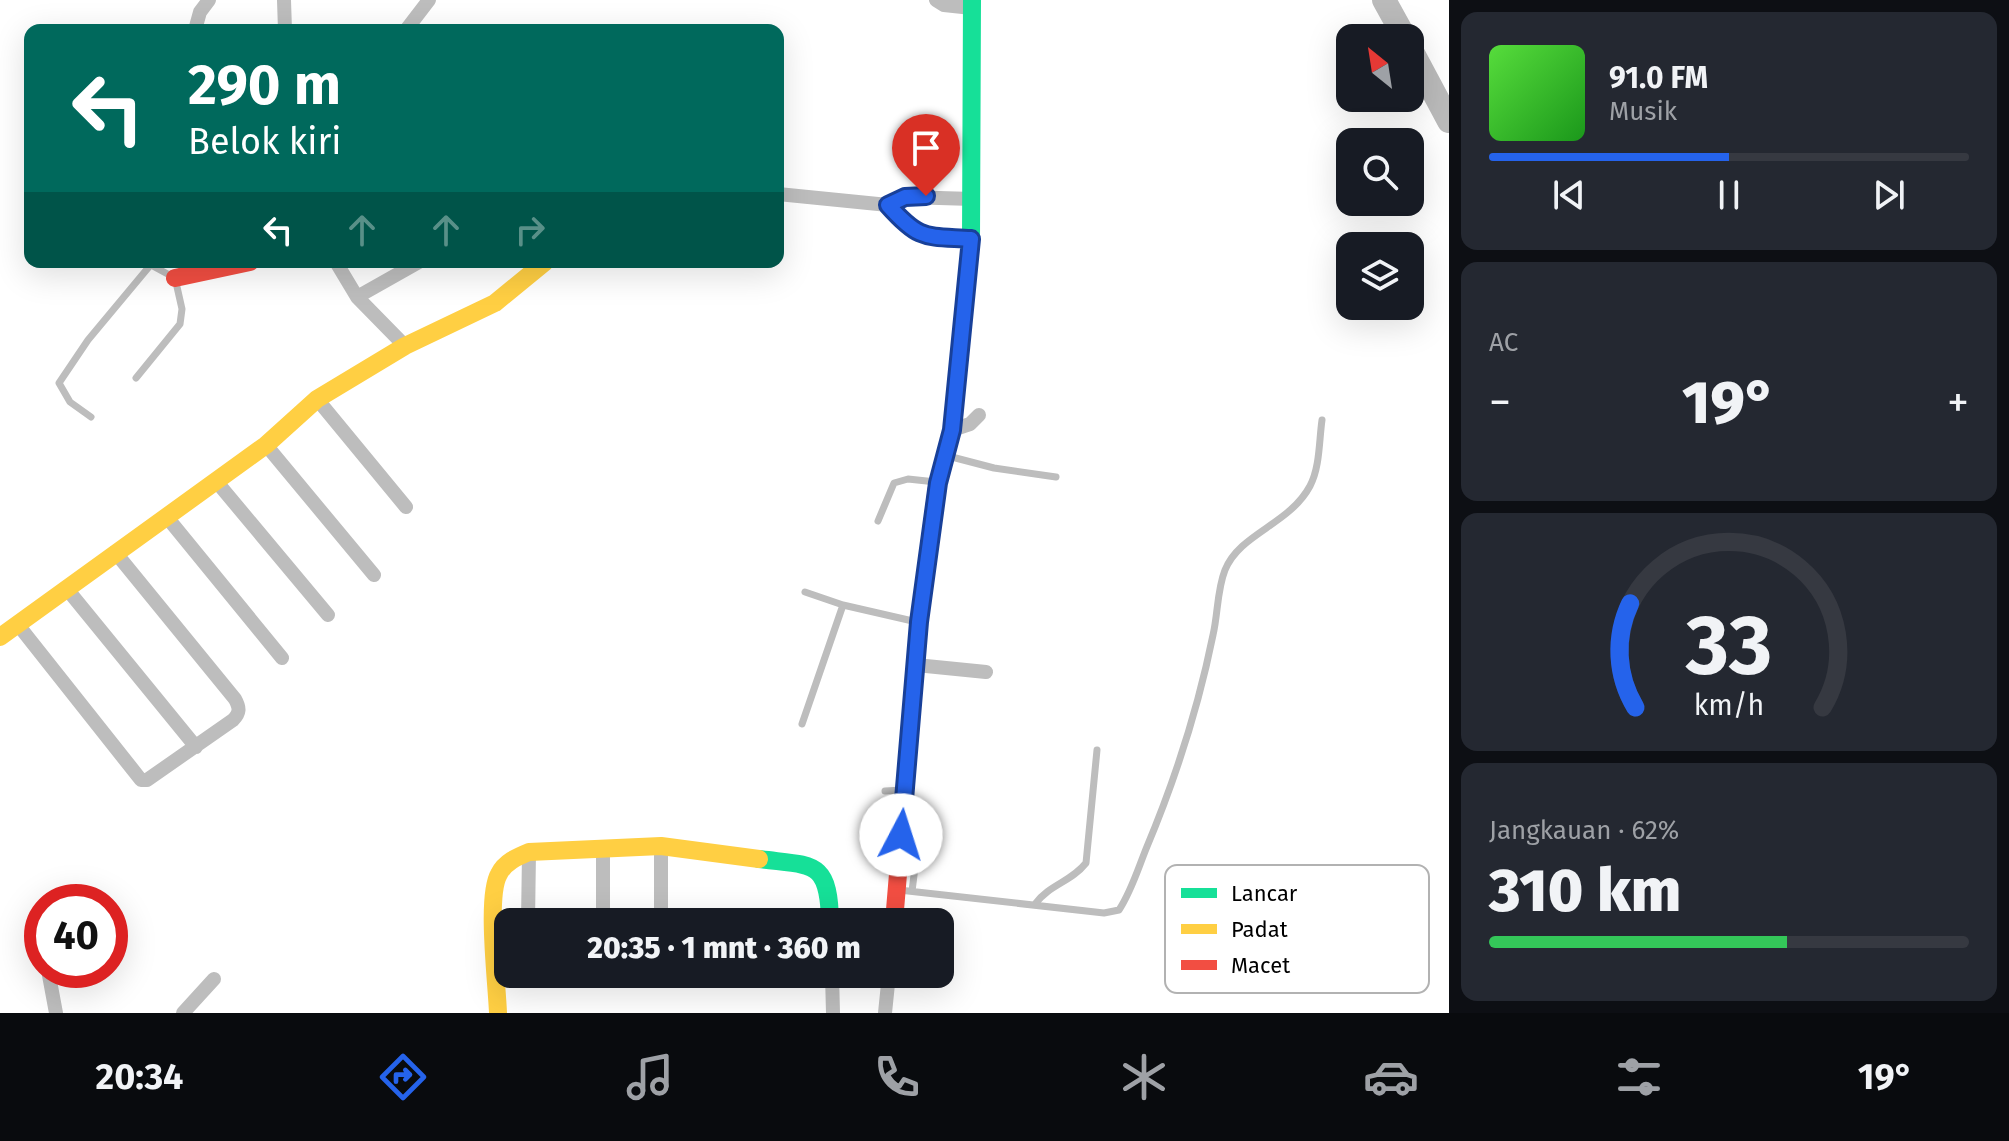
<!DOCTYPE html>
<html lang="id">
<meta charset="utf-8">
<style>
body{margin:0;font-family:"Fira Sans",sans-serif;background:#242831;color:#f1f3f6;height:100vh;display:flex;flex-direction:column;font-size:30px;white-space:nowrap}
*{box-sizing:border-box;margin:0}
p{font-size:26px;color:#9ea1a6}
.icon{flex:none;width:44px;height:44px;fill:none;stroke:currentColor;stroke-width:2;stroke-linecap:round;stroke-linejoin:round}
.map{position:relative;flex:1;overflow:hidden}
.details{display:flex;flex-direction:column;gap:12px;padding:12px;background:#0d0f14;width:560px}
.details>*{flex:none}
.hud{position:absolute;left:24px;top:24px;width:760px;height:244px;border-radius:16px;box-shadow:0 8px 32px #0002;background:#00695c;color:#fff;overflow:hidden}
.needle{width:52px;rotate:330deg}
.buttons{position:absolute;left:1336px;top:24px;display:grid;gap:16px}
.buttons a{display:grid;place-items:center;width:88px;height:88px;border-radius:16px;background:#171b24;box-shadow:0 8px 32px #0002;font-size:40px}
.speed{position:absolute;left:24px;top:884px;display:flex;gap:16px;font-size:40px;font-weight:700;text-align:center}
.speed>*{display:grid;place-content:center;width:104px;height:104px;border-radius:50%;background:#171b24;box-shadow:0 8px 32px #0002;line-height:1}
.speed .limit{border:12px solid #d22;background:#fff;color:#111}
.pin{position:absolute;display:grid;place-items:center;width:68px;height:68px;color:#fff;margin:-82px -34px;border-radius:50% 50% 50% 0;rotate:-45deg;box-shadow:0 0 8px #0007}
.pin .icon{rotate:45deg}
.me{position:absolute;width:88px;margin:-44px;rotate:5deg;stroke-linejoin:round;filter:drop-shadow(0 0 6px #0008)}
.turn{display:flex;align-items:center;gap:28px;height:168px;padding:0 32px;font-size:36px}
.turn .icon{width:104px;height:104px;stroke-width:2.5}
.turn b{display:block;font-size:56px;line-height:68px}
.lanes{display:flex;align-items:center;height:76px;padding:0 32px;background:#0003;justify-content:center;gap:40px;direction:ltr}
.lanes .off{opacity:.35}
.big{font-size:60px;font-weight:800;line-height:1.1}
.details .card{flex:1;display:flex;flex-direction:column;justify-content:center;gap:12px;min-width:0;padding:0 28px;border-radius:16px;background:#242831}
.details .dial{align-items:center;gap:0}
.dial svg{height:208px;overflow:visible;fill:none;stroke:#363941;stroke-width:7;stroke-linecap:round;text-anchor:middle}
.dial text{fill:#f1f3f6;stroke:none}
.song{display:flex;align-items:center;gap:24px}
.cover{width:96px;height:96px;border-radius:12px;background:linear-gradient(135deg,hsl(110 70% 55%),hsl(120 70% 35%))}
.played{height:8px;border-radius:4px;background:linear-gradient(90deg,#2563eb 50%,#363941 50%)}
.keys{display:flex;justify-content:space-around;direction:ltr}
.heat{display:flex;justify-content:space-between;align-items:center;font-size:44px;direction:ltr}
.charge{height:12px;border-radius:6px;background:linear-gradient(90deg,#34c759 62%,#363941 0)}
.trip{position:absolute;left:494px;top:908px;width:460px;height:80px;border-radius:16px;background:#171b24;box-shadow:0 8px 32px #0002;font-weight:800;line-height:80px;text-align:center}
.tab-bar{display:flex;height:128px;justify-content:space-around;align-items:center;background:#090b0e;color:#9ea1a6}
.tab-bar .icon{width:56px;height:56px}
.tab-bar .active{color:#2563eb}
.tab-bar b{font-size:36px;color:#f1f3f6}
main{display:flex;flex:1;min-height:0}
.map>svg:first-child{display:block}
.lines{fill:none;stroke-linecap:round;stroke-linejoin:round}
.river{stroke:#bababa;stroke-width:24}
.lane{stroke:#bdbdbd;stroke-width:7}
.street{stroke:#bdbdbd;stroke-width:14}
.fast{stroke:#16e098;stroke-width:18}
.slow{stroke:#ffcf43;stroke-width:18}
.jam{stroke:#f24e42;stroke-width:18}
.route-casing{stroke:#184099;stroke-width:20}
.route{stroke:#2563eb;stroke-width:14}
.key{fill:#fff;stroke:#b2b2b2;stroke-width:2}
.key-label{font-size:22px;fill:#000}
</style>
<main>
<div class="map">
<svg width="1449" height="1013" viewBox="0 0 1449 1013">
<rect width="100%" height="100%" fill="#fff"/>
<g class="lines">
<path class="river" d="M1384,0L1405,38
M1410,48L1449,121"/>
<path class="lane" d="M136,378L180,324L182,309L175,278L151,265
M91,417L70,402L59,383L88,340L153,262
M948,456L994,468L1056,477
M878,521L894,483L908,479L936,482
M805,592L843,605L917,622
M802,724L843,605
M885,791L903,790
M906,809L918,813L921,820L912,891
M899,890L1104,913L1119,910C1131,892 1138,869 1146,849C1175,780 1198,709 1213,635C1218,614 1217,590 1225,570C1240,533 1289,525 1310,486C1320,467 1319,441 1322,420
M1035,904C1050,884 1071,882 1086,863L1097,750"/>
<path class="street" d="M284,0L285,30
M936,0L944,5L972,8
M195,30L200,12L209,0
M406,30L429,0
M778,194L888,205L905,197L973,199
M888,205C920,241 925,236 971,239
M336,262L357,297L405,346
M357,297L419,262
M317,399L406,507
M952,430L970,424L979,415
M266,445L374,575
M216,481L328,615
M166,516L282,658
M67,589L196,747
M19,626L141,780H147L233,720C240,713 240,708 235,699L115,552
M916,665L986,672
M661,846V922
M528,922L529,852
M603,922V848
M40,923L42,935
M48,970L56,1013
M543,974H545
M832,974L833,1013
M183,1013L214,979
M885,1013L889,974"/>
<path class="fast" d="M937,487L952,430L971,239L972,0
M759,859C813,866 829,859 830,922"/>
<path class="slow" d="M0,637L266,445L317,399L405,346L495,303L545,262
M498,1013C497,984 486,896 499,874C505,862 517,857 529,852L661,846L759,859"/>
<path class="jam" d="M175,278L250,262
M894,922L919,622L937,487"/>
</g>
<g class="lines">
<defs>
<path id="route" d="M901,835L919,622L938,483L952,430L971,239C925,236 920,241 888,205L905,197L926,196"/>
</defs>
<use href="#route" class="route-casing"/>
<use href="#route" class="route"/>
</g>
<rect x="1165" y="865" width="264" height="128" rx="12" class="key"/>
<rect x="1181" y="888" width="36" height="10" fill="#16e098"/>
<rect x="1181" y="924" width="36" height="10" fill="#ffcf43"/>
<rect x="1181" y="960" width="36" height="10" fill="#f24e42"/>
<g class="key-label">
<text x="1231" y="901">Lancar</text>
<text x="1231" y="937">Padat</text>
<text x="1231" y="973">Macet</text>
</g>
</svg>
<div class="buttons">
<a><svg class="needle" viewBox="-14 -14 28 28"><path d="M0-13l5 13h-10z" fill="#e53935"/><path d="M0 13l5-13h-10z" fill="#9ea1a6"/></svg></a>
<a><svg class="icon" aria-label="search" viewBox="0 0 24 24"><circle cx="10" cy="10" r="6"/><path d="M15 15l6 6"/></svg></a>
<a><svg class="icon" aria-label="layers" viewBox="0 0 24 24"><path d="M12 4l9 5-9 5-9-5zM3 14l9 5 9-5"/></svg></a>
</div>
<div class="speed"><div class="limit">40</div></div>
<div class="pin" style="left:926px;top:196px;background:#d93025"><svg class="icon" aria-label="arrive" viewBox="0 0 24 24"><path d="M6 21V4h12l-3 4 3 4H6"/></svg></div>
<svg class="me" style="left:901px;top:835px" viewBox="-20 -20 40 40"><circle r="19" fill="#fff"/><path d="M0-13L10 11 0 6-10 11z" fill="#2563eb"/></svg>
<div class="trip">20:35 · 1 mnt · 360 m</div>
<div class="hud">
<div class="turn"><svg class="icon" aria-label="left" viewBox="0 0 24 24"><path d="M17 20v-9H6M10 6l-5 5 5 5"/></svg><div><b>290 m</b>Belok kiri</div></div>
<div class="lanes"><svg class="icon" aria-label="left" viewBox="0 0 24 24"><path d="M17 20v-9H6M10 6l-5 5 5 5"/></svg><svg class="icon off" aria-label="ahead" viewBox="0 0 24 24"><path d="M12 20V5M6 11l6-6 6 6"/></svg><svg class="icon off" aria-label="ahead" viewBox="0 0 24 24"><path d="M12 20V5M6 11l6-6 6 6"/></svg><svg class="icon off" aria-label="right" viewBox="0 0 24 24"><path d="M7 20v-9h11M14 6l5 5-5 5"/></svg></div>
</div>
</div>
<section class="details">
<div class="card">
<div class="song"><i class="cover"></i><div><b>91.0 FM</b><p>Musik</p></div></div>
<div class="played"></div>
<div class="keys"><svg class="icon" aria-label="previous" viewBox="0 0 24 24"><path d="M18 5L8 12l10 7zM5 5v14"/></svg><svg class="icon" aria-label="pause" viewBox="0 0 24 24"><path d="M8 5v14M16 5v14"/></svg><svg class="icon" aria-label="next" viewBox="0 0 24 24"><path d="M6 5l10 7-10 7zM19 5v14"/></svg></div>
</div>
<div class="card"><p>AC</p>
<div class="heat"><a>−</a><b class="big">19°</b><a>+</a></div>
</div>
<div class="card dial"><svg viewBox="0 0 100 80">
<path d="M14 69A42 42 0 1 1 86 69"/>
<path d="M14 69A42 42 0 0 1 12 29" stroke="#2563eb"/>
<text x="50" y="56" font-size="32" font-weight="700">33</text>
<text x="50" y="72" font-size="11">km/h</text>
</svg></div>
<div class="card"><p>Jangkauan · 62%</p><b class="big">310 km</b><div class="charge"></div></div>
</section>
</main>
<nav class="tab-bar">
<b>20:34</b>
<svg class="icon active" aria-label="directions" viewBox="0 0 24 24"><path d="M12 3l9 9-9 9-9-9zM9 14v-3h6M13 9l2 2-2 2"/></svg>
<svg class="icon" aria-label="music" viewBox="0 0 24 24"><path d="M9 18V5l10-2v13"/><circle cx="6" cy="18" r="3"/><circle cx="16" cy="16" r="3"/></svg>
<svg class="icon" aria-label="phone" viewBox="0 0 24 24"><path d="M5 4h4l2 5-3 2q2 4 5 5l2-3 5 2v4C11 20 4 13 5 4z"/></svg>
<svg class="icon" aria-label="climate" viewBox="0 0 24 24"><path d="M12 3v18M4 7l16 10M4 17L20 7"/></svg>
<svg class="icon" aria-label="car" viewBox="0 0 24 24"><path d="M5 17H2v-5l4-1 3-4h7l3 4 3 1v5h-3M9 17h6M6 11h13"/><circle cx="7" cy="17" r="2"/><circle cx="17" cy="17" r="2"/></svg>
<svg class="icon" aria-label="filters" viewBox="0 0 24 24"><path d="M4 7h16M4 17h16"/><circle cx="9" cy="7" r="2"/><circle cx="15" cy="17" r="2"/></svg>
<b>19°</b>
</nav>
